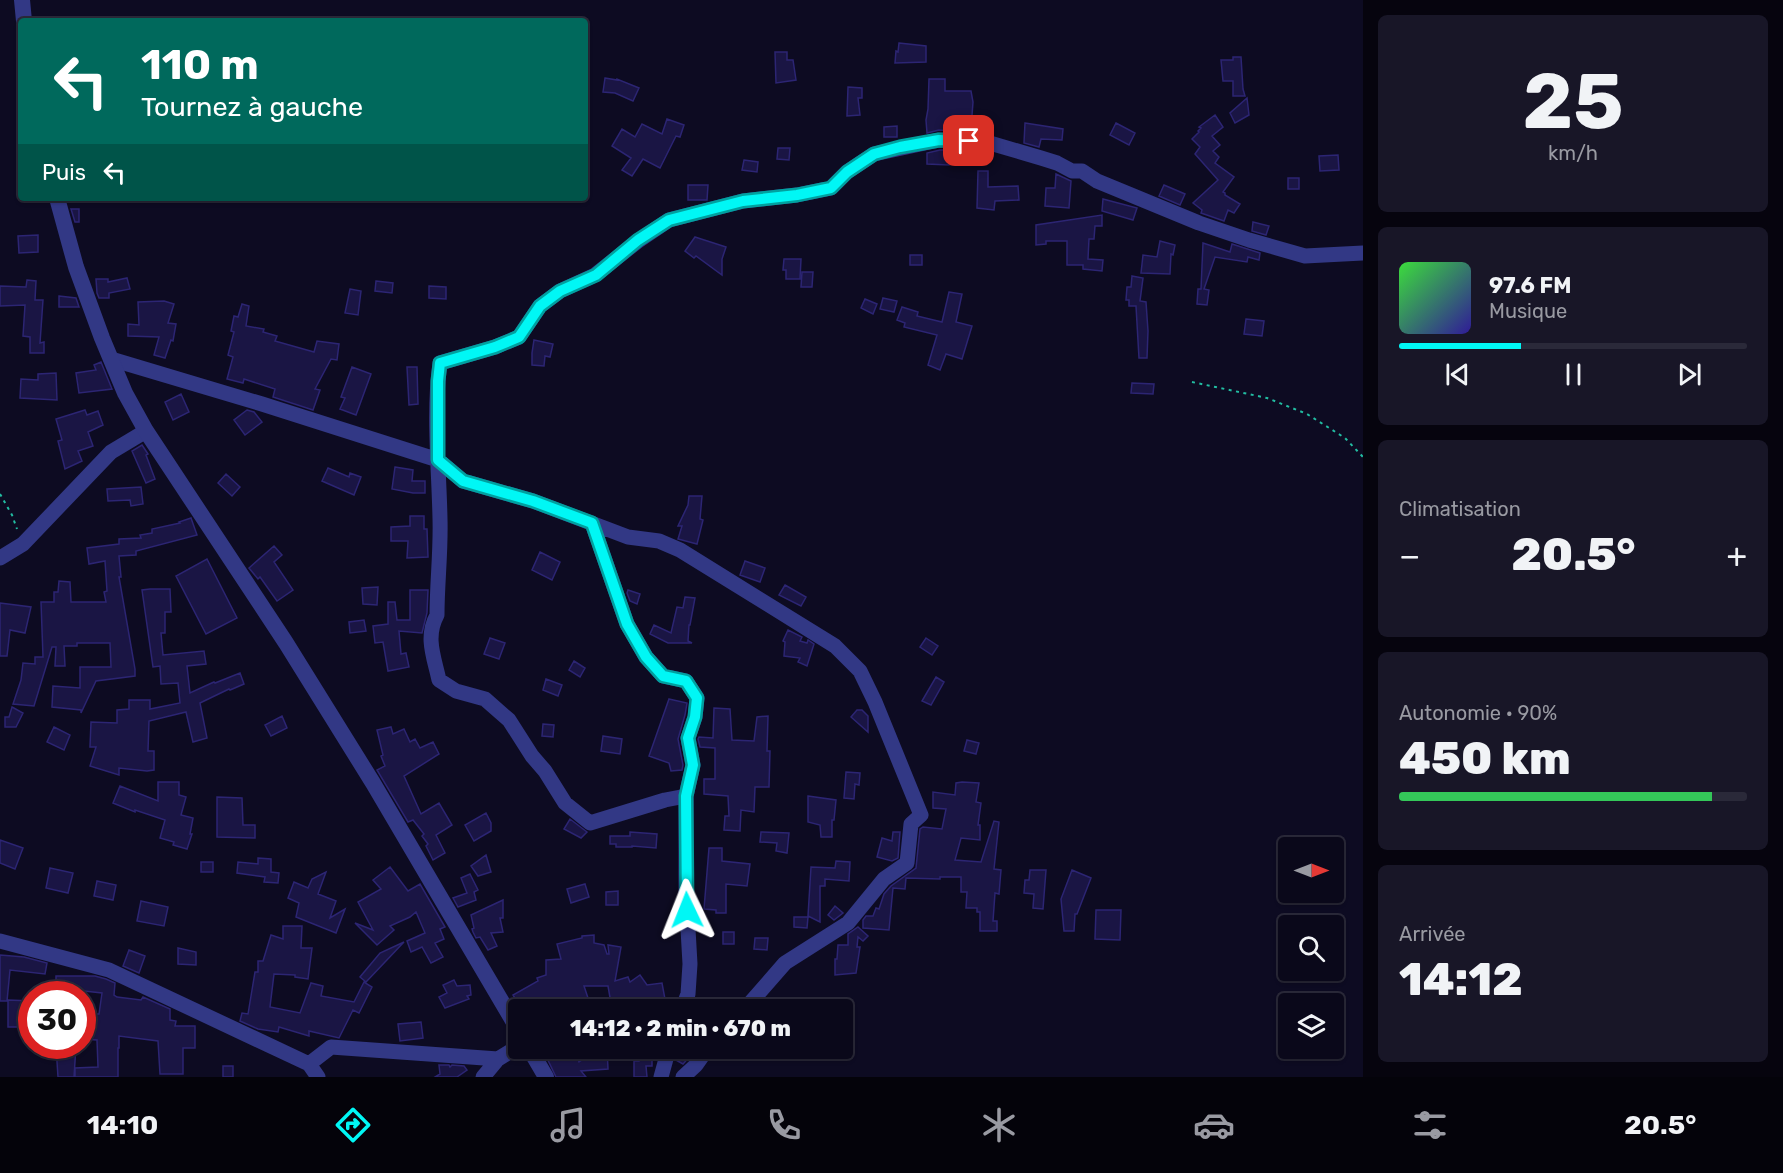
<!DOCTYPE html>
<html lang="fr">
<meta charset="utf-8">
<style>
body{margin:0;font-family:Rubik,sans-serif;background:#181627;color:#f1f3f6;height:100vh;display:flex;flex-direction:column;font-size:22px;white-space:nowrap}
*{box-sizing:border-box;margin:0}
p{font-size:20px;color:#999aa2}
.icon{flex:none;width:33px;height:33px;fill:none;stroke:currentColor;stroke-width:2;stroke-linecap:round;stroke-linejoin:round}
.map{position:relative;flex:1;overflow:hidden}
.side{display:flex;flex-direction:column;gap:15px;padding:15px;background:#06040e;width:420px}
.side>*{flex:none}
.top-card{position:absolute;left:18px;top:18px;width:570px;height:183px;border-radius:6px;box-shadow:0 2px 4px #0004,0 0 0 2px #2a2939;background:#00695c;color:#fff;overflow:hidden}
.needle{width:39px;rotate:90deg}
.controls{position:absolute;left:1278px;top:837px;display:grid;gap:12px}
.controls a{display:grid;place-items:center;width:66px;height:66px;border-radius:6px;background:#0a081a;box-shadow:0 2px 4px #0004,0 0 0 2px #2a2939;font-size:30px}
.speed{position:absolute;left:18px;top:981px;display:flex;gap:12px;font-size:30px;font-weight:700;text-align:center}
.speed>*{display:grid;place-content:center;width:78px;height:78px;border-radius:50%;background:#0a081a;box-shadow:0 2px 4px #0004,0 0 0 2px #2a2939;line-height:1}
.speed .limit{border:9px solid #d22;background:#fff;color:#111}
.pin{position:absolute;display:grid;place-items:center;width:51px;height:51px;color:#fff;margin:-26px;border-radius:12px;box-shadow:0 3px 9px #0006}
.me{position:absolute;width:66px;margin:-33px;rotate:358deg;stroke-linejoin:round;filter:drop-shadow(0 0 4px #0008)}
.turn{display:flex;align-items:center;gap:21px;height:126px;padding:0 24px;font-size:27px}
.turn .icon{width:78px;height:78px;stroke-width:2.5}
.turn b{display:block;font-size:42px;line-height:51px}
.then{display:flex;align-items:center;height:57px;padding:0 24px;background:#0003;gap:12px;font-size:22px}
.big{font-size:45px;font-weight:800;line-height:1.1}
.side .card{flex:1;display:flex;flex-direction:column;justify-content:center;gap:9px;min-width:0;padding:0 21px;border-radius:9px;background:#181627}
.side .dial{align-items:center;gap:0}
.dial b{font-size:78px;line-height:1}
.song{display:flex;align-items:center;gap:18px}
.cover{width:72px;height:72px;border-radius:9px;background:linear-gradient(135deg,hsl(120 70% 55%),hsl(250 70% 35%))}
.played{height:6px;border-radius:3px;background:linear-gradient(90deg,#00f7f5 35%,#2a2939 35%)}
.keys{display:flex;justify-content:space-around;direction:ltr}
.heat{display:flex;justify-content:space-between;align-items:center;font-size:33px;direction:ltr}
.charge{height:9px;border-radius:4px;background:linear-gradient(90deg,#34c759 90%,#2a2939 0)}
.trip{position:absolute;left:508px;top:999px;width:345px;height:60px;border-radius:6px;background:#0a081a;box-shadow:0 2px 4px #0004,0 0 0 2px #2a2939;font-weight:800;line-height:60px;text-align:center}
.tab-bar{display:flex;height:96px;justify-content:space-around;align-items:center;background:#04030a;color:#999aa2}
.tab-bar .icon{width:42px;height:42px}
.tab-bar .selected{color:#00f7f5}
.tab-bar b{font-size:27px;color:#f1f3f6}
main{display:flex;flex:1;min-height:0}
.map>svg:first-child{display:block}
.building{fill:#1a1544;stroke:#2c2573;stroke-width:1.5}
.lines{fill:none;stroke-linecap:round;stroke-linejoin:round}
.path{stroke:#22bda2;stroke-width:2;stroke-dasharray:3 4.5;stroke-linecap:butt}
.minor{stroke:#323885;stroke-width:15}
.tertiary{stroke:#323885;stroke-width:16}
.route-casing{stroke:#00a19f;stroke-width:15}
.route{stroke:#00f7f5;stroke-width:10}
</style>
<main>
<div class="map">
<svg width="1363" height="1077" viewBox="0 0 1363 1077">
<rect width="100%" height="100%" fill="#0d0b22"/>
<path class="building" d="M899,43L926,46V62L895,63L896,51L898,52Z
M775,52H787V60H793L796,80L776,83Z
M1233,57H1241L1243,89L1245,96H1233V81H1223L1221,60H1233Z
M605,78L617,80V79L639,88L633,101L615,93L603,92Z
M929,79H945V91H971L973,102L971,129L952,128V131L939,130L927,133L926,120L928,109Z
M848,87L862,88V98H858L860,115L847,116Z
M1247,98L1249,115L1235,123L1230,113Z
M1215,115L1223,127L1212,136L1220,145L1213,151L1219,157L1215,163L1234,177L1223,192L1225,193V195L1240,204L1234,213L1228,210L1224,221L1201,213L1202,210L1193,203L1218,180L1195,154L1200,147L1192,139L1199,132L1198,131L1201,128L1199,127Z
M667,119L684,125L680,137L676,136L660,168L643,159L632,176L622,170L631,158L612,146L622,129L635,137L642,124L662,134Z
M1025,123L1063,129L1062,140L1041,139L1039,147L1024,143Z
M1116,123L1135,133L1129,145L1110,135Z
M897,126V137H884V127Z
M778,148H790L789,160L777,159Z
M940,150H949V165L927,164V153Z
M1338,155L1339,170L1320,171L1319,156Z
M744,160L758,162L757,172L742,170Z
M978,171H988V187L1018,186L1019,200L995,201L994,210L977,208Z
M1056,174L1071,181L1069,208L1045,206L1046,188H1055Z
M1288,178H1299V189H1288Z
M688,185H708L707,200H688Z
M1164,185L1185,194L1180,205L1159,196Z
M1103,199L1137,208L1133,220L1102,211Z
M71,209H79V222H75Z
M1102,215V226H1095L1094,239H1089L1088,259L1103,260L1102,271L1083,269V265H1067V241H1046V244L1036,245V225Z
M1253,222L1269,226L1266,235L1252,231Z
M38,235V252L19,253L18,236Z
M695,237L726,247L722,259V275L696,256L694,258L685,251Z
M1160,241L1175,245L1173,255L1171,254L1170,274L1141,273L1143,255L1157,257Z
M1203,243L1230,252L1232,244L1260,253L1259,260L1248,257L1247,262L1215,257L1204,289L1209,290L1207,305L1197,304L1198,289H1201Z
M910,255H922V265H910Z
M784,259H801L800,279H786V270H783Z
M802,272H813L812,287H801Z
M1132,276L1143,278L1140,301L1146,302L1148,331L1147,358H1139L1136,306H1129V300H1126L1127,287H1131Z
M127,278L130,289L109,293V298H99L97,293L96,279H108V282Z
M27,280L36,281L35,300H43L40,343L44,342V353H30V337L23,336L25,305L0,306V286L26,287Z
M376,281L393,283L392,293L375,291Z
M429,286L446,287V299L429,298Z
M350,289L361,291L358,315L345,313Z
M949,292L962,294L956,322L972,326L962,359L946,354L940,370L928,365L937,335L904,327L905,323L897,320L902,307L918,312L917,316L942,322Z
M59,296L76,298L79,307H59Z
M883,298L897,301L894,312L880,309Z
M865,299L877,304L873,314L861,308Z
M164,301L174,304L168,323L176,324L173,341L171,340L165,358L154,355L159,337L128,336V324L139,325L138,302Z
M242,304L249,306L246,326L264,329L263,332L277,336L275,341L314,352L317,341L339,344L337,360L331,359L315,389L320,390L313,410L273,397L275,389L244,379L243,383L227,379L233,357L228,355L234,332L231,331L234,316L238,317Z
M1246,319L1264,321L1262,336L1244,334Z
M534,340L553,344L550,357L545,356L544,366L532,365V353Z
M101,362L112,389L79,393L76,373L96,370L94,365Z
M352,367L371,374L356,415L340,409L345,398L341,397Z
M407,367H417L418,404L409,405Z
M56,373L57,400L20,398L21,379L38,380V374Z
M1132,383L1154,384L1153,394L1131,393Z
M181,394L189,412L173,420L165,402Z
M85,410L87,415L98,411L103,425L88,432L93,446L78,451L82,461L65,469L58,441L62,440L56,419Z
M247,410L254,412L262,422L245,435L234,420Z
M142,445L148,454L146,455L155,479L146,483L132,451Z
M395,467L413,470L412,481H425V493H413L392,489Z
M328,468L349,477L350,473L361,477L354,495L322,481Z
M226,474L240,487L232,496L218,483Z
M141,487L143,504L131,506L130,500L108,501L107,489Z
M689,496H702L700,519L703,520L697,544L678,539L682,526H678L688,505Z
M410,516H424V529H427L428,557L407,558L408,541H391V527L410,526Z
M191,518L197,535L136,551V555L119,556L121,577H119L135,669V676L96,681L81,713V710L52,707L53,686L80,688V667H111L110,643H77V646H64L65,666H55L56,647H52L34,706L13,704L21,680L23,663L35,664V657H43L41,602H54V592H58L59,581L70,582L71,602H106L104,592L107,591L105,561L89,564L87,548L119,544V539L141,538L140,535L152,533V529L180,523L179,522Z
M274,546L282,555L274,562L293,590L277,601L260,577L258,579L249,568Z
M540,552L560,562L552,580L532,570Z
M207,559L237,618L206,634L176,576Z
M745,561L765,568L760,582L740,575Z
M785,585L806,597L801,606L779,595Z
M378,587L377,605L363,604L362,588Z
M150,589H170L171,612H165V633H161L163,655L204,651L206,664L187,666L190,693L214,682L215,683L240,673L244,684L230,690L229,689L200,703L207,738L193,742L186,712L149,721L148,751H154V770L147,771L119,768V775L90,766L96,747H90L91,722L117,723V710L129,709V700H150V709L180,703L178,683L161,684L160,666L153,667L142,590Z
M410,590H428L427,613L422,633L399,631L401,654L406,653L409,667L388,671L383,642L375,643L373,626L388,624V602H395L397,620H410Z
M628,590L640,594L637,604L630,601L627,593Z
M685,597L695,598L690,625H689L688,641L692,643H668L650,634L654,625L671,633L677,607L683,608Z
M0,603L31,607L25,633L10,630L7,656H0Z
M364,620L366,631L350,633L349,622Z
M788,630L802,637L800,641L807,643L808,640L814,644L807,666L798,662L800,658L784,656L785,642L783,641Z
M490,638L505,643L499,659L484,654Z
M926,638L938,646L932,655L920,647Z
M574,661L585,668L580,677L569,670Z
M936,677L944,682L931,705L922,701Z
M546,679L562,685L558,696L543,690Z
M669,699L687,703L685,715L678,739L683,765L682,770L671,771L669,763L649,756Z
M12,707L23,713L16,727H5V717H9Z
M714,708L730,709L732,740L754,741L757,717L768,716L767,751H770L769,787H755L754,812L741,810L740,831L724,830L725,816H729L728,796L704,794V779H715V748L700,747L698,739L699,737L713,738Z
M857,710H862L868,716V732L851,717Z
M282,716L287,728L271,736L265,725Z
M543,724L554,725L553,737L542,736Z
M54,727L70,735L64,750L47,742Z
M391,727L393,734L404,729L410,742L415,739L420,748L433,742L439,754L404,776L421,814L439,803L452,825L436,835L445,853L433,860L426,846L428,844L422,836L424,834L413,820L408,822L377,770L385,766L381,756L383,755L377,730Z
M603,736L622,739L620,754L601,751Z
M967,740L979,743L976,754L964,751Z
M846,772L860,773L859,785L855,784L854,799L844,798Z
M158,782H179V795L186,797L181,815L193,818L190,834H192L187,849L173,845L174,842L160,838L165,820L135,810V812L113,803L120,786L158,801Z
M962,782L979,783L976,802L981,803L978,825H980V840L961,838L955,860L981,862L994,821L999,822L994,869L1001,870L999,894L995,893L993,921H997V931H980V912H977V908H966L967,892H961V877H940V879L906,878L905,889L893,888L889,930L863,928V920L866,916H873L876,908L879,909L884,894L891,886L916,868L920,829L923,827L942,829L946,809L933,808V792L955,795L956,783Z
M808,796L836,800L834,820H832V837H821L820,825L808,822Z
M217,797L242,798L243,825H255V838L217,837Z
M486,813L491,823V831L474,841L465,825Z
M570,819L587,832L581,838L564,829Z
M630,832L657,834L656,848L632,846V847H616V844H610V836H630Z
M761,832L789,833L787,853L776,851L777,843L760,842Z
M893,832H900L898,858L892,861L877,857L882,838L892,841Z
M0,840L23,848L15,869L0,863Z
M709,848H722V861L750,864L747,886L726,884V913H716V910L704,909Z
M486,855L491,872L478,876L471,866Z
M258,858L271,859V872L279,873L278,883L264,882L265,877L237,873L238,862L258,864Z
M836,861L850,862L849,881L825,879V886H820V922L808,916L811,867L835,868Z
M201,862H213V872H201Z
M390,867L408,891L420,884L445,927L440,929L444,939L435,943L443,957L431,963L422,947L411,952L407,941L425,933L416,912L410,917L390,926L394,930L377,945L355,923L373,930L358,902L381,889L373,880Z
M50,868L73,873L68,893L46,888Z
M1030,870H1046L1043,909L1033,908L1034,894L1024,893L1025,880H1029Z
M1072,870L1091,878L1077,914H1075L1074,931H1064L1061,899Z
M326,872L318,894L336,901L330,918L345,909L336,933L296,917L299,903L288,898L294,882L308,888L312,879Z
M470,874L478,890L474,892L476,900L458,907L453,898L467,893L461,878Z
M97,881L116,885L113,900L94,896Z
M585,884L589,897L571,903L567,889Z
M618,891V905H606V892Z
M503,900V918H500L503,932L491,933L497,946L488,950L480,937L476,938L473,932L472,929L474,928L471,915Z
M141,901L168,907L164,926L137,921Z
M835,906L843,913L834,920L828,915Z
M1096,910H1121L1120,940L1095,939Z
M794,917H808L807,928L794,927Z
M283,926H302L301,948H312L308,979L295,977V975L274,974L270,1007L300,1013L311,983L323,986L321,996L354,1002L364,982L372,987L359,1013L353,1010L339,1038L309,1031V1036L279,1027L278,1032L258,1029L240,1021L242,1013L248,1014L255,972H258V961H263L271,935L283,939Z
M858,927L868,936L863,941L858,937L857,947H860L856,973L835,975V959H837L838,945H848V934Z
M723,932H734V944H723Z
M594,935V943L604,945L607,954H609L608,945L621,947L615,981L628,977L630,982L640,975L647,985L662,983L665,999L645,1002L646,1006L636,1010H628L627,1006L612,1009L608,986H584L592,1010H582L578,999L560,1004L561,1010H522L513,995L538,981L537,978L546,975V960L561,959L557,944L582,938V936Z
M755,938H768L767,950L754,949Z
M404,942L366,982L360,977L380,953Z
M178,948L196,952V965L178,964Z
M129,950L145,956L139,973L123,966Z
M0,955L24,957L47,963L45,974L10,970L7,1001H0Z
M56,976H95L106,979L115,983L114,995L117,997L141,1000L143,997L170,1009V1020L176,1021L175,1026H195V1048H183V1074H160L158,1041L119,1036V1048H118V1077H75V1068L98,1067L97,1040L82,1039V1014H99L102,993L75,990V994H56Z
M454,980L457,986L470,985L471,995L467,996L469,999L445,1008L439,997L447,993L443,985Z
M8,1000L32,1001V1027H8Z
M421,1022L423,1038L400,1041L398,1024Z
M56,1046H76L74,1077H58Z
M555,1048H573L579,1062L591,1054H594V1048H607L608,1069L581,1071L586,1077H556L545,1054Z
M640,1048H652V1066H646L647,1077H634V1061H639Z
M678,1048H683L692,1054L683,1064L676,1060Z
M439,1065H449L450,1067L452,1065L464,1066L467,1070L457,1077H435L440,1074Z
M223,1066H233V1077H223Z"/>
<g class="lines">
<path class="path" d="M1192,382L1267,398L1307,414L1345,438L1363,457
M0,494L12,515L17,529"/>
<path class="minor" d="M111,359L262,404L438,460L463,481L533,501L628,537L659,541L680,550L835,646L860,671L875,702L921,815L911,824L907,863L884,879L848,923L785,963L744,1010
M592,523L627,624L646,657L663,676L686,681L697,698L695,717L688,738L693,765L686,796V894L690,964L688,994L682,1010
M0,558L23,544L111,452L146,431
M686,796L665,800L590,823L565,803L545,771L532,756L509,720L485,699L456,691L439,680C434,657 425,637 437,615C437,583 441,551 440,519C439,467 433,414 440,363L495,347L519,337L540,306L560,291L595,275L638,241L669,220L743,201L797,195L831,188L847,172L874,154L939,140L983,141L1041,158L1057,163L1072,171H1082L1097,181L1199,223L1249,240L1305,256L1363,253
M0,941L109,970L309,1064L318,1077
M309,1064L331,1047L498,1059
M483,1077L498,1059L519,1046
M661,1077L669,1048
M683,1077L696,1065L708,1048"/>
<path class="tertiary" d="M22,0L24,21
M57,198L76,267L102,338L125,393L146,431L286,643L373,783L519,1031
M529,1048L546,1077"/>
</g>
<g class="lines">
<defs>
<path id="route" d="M687,910L686,796L693,765L688,738L695,717L697,698L686,681L663,676L646,657L627,624L592,523L533,501L463,481L438,460V381L440,363L495,347L519,337L540,306L560,291L596,275L638,240L669,220L743,201L797,195L831,188L847,172L874,154L900,147L939,140L969,141"/>
</defs>
<use href="#route" class="route-casing"/>
<use href="#route" class="route"/>
</g>
</svg>
<div class="controls">
<a><svg class="needle" viewBox="-14 -14 28 28"><path d="M0-13l5 13h-10z" fill="#e53935"/><path d="M0 13l5-13h-10z" fill="#999aa2"/></svg></a>
<a><svg class="icon" aria-label="search" viewBox="0 0 24 24"><circle cx="10" cy="10" r="6"/><path d="M15 15l6 6"/></svg></a>
<a><svg class="icon" aria-label="layers" viewBox="0 0 24 24"><path d="M12 4l9 5-9 5-9-5zM3 14l9 5 9-5"/></svg></a>
</div>
<div class="speed"><div class="limit">30</div></div>
<div class="pin" style="left:969px;top:141px;background:#d93025"><svg class="icon" aria-label="arrive" viewBox="0 0 24 24"><path d="M6 21V4h12l-3 4 3 4H6"/></svg></div>
<svg class="me" style="left:687px;top:910px" viewBox="-20 -20 40 40"><path d="M0-17L14 15 0 8-14 15z" fill="#00f7f5" stroke="#fff" stroke-width="4"/></svg>
<div class="trip">14:12 · 2 min · 670 m</div>
<div class="top-card">
<div class="turn"><svg class="icon" aria-label="left" viewBox="0 0 24 24"><path d="M17 20v-9H6M10 6l-5 5 5 5"/></svg><div><b>110 m</b>Tournez à gauche</div></div>
<div class="then">Puis<svg class="icon" aria-label="left" viewBox="0 0 24 24"><path d="M17 20v-9H6M10 6l-5 5 5 5"/></svg></div>
</div>
</div>
<section class="side">
<div class="card dial"><b>25</b><p>km/h</p></div>
<div class="card">
<div class="song"><i class="cover"></i><div><b>97.6 FM</b><p>Musique</p></div></div>
<div class="played"></div>
<div class="keys"><svg class="icon" aria-label="previous" viewBox="0 0 24 24"><path d="M18 5L8 12l10 7zM5 5v14"/></svg><svg class="icon" aria-label="pause" viewBox="0 0 24 24"><path d="M8 5v14M16 5v14"/></svg><svg class="icon" aria-label="next" viewBox="0 0 24 24"><path d="M6 5l10 7-10 7zM19 5v14"/></svg></div>
</div>
<div class="card"><p>Climatisation</p>
<div class="heat"><a>−</a><b class="big">20.5°</b><a>+</a></div>
</div>
<div class="card"><p>Autonomie · 90%</p><b class="big">450 km</b><div class="charge"></div></div>
<div class="card"><p>Arrivée</p><b class="big">14:12</b></div>
</section>
</main>
<nav class="tab-bar">
<b>14:10</b>
<svg class="icon selected" aria-label="directions" viewBox="0 0 24 24"><path d="M12 3l9 9-9 9-9-9zM9 14v-3h6M13 9l2 2-2 2"/></svg>
<svg class="icon" aria-label="music" viewBox="0 0 24 24"><path d="M9 18V5l10-2v13"/><circle cx="6" cy="18" r="3"/><circle cx="16" cy="16" r="3"/></svg>
<svg class="icon" aria-label="phone" viewBox="0 0 24 24"><path d="M5 4h4l2 5-3 2q2 4 5 5l2-3 5 2v4C11 20 4 13 5 4z"/></svg>
<svg class="icon" aria-label="climate" viewBox="0 0 24 24"><path d="M12 3v18M4 7l16 10M4 17L20 7"/></svg>
<svg class="icon" aria-label="car" viewBox="0 0 24 24"><path d="M5 17H2v-5l4-1 3-4h7l3 4 3 1v5h-3M9 17h6M6 11h13"/><circle cx="7" cy="17" r="2"/><circle cx="17" cy="17" r="2"/></svg>
<svg class="icon" aria-label="filters" viewBox="0 0 24 24"><path d="M4 7h16M4 17h16"/><circle cx="9" cy="7" r="2"/><circle cx="15" cy="17" r="2"/></svg>
<b>20.5°</b>
</nav>
